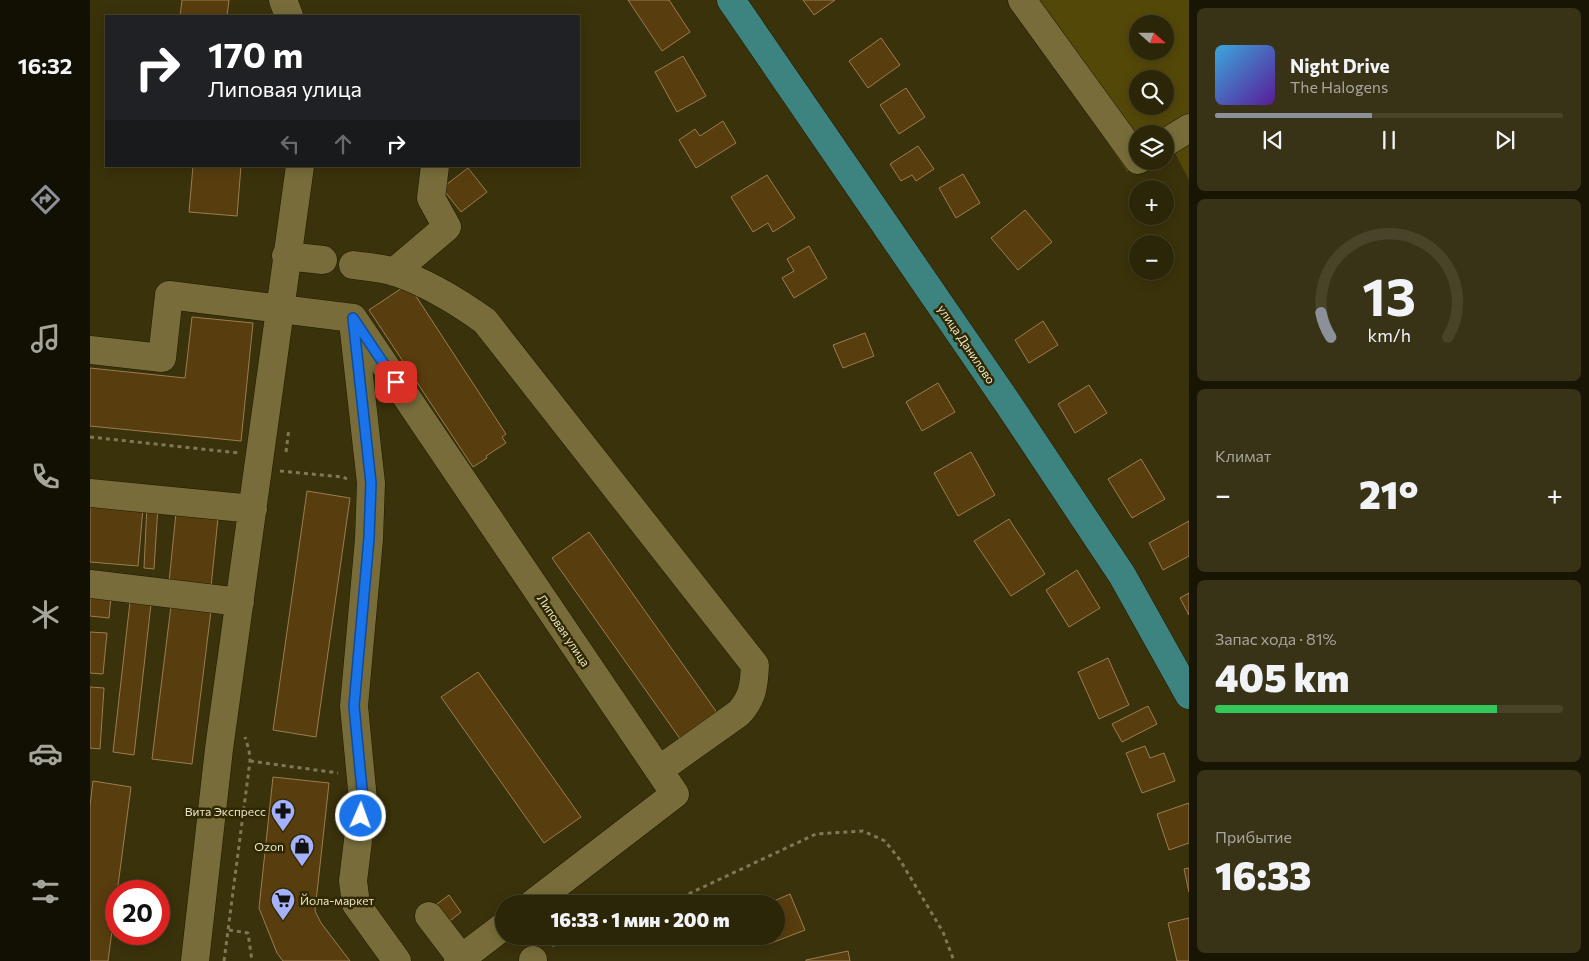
<!DOCTYPE html>
<html lang="ru">
<meta charset="utf-8">
<style>
body{margin:0;font-family:Commissioner,sans-serif;background:#383216;color:#f1f3f6;height:100vh;display:flex;flex-direction:column;font-size:19px;white-space:nowrap}
*{box-sizing:border-box;margin:0}
p{font-size:16px;color:#a6a59c}
.icon{flex:none;width:28px;height:28px;fill:none;stroke:currentColor;stroke-width:2;stroke-linecap:round;stroke-linejoin:round}
.map{position:relative;flex:1;overflow:hidden}
.panel{display:flex;flex-direction:column;gap:8px;padding:8px;background:#181504;width:400px}
.panel>*{flex:none}
.hud{position:absolute;left:15px;top:15px;width:475px;height:152px;border-radius:0px;box-shadow:0 2px 12px #0003,0 0 0 1px #484329;background:#202124;color:#fff;overflow:hidden}
.needle{width:32px;rotate:111deg}
.controls{position:absolute;left:1039px;top:15px;display:grid;gap:10px}
.controls a{display:grid;place-items:center;width:45px;height:45px;border-radius:50%;background:#2c2608;box-shadow:0 2px 12px #0003,0 0 0 1px #484329;font-size:25px}
.speed{position:absolute;left:15px;top:880px;display:flex;gap:10px;font-size:25px;font-weight:700;text-align:center}
.speed>*{display:grid;place-content:center;width:65px;height:65px;border-radius:50%;background:#2c2608;box-shadow:0 2px 12px #0003,0 0 0 1px #484329;line-height:1}
.speed .limit{border:8px solid #d22;background:#fff;color:#111}
.pin{position:absolute;display:grid;place-items:center;width:42px;height:42px;color:#fff;margin:-21px;border-radius:10px;box-shadow:0 2px 8px #0006}
.me{position:absolute;width:55px;margin:-28px;rotate:2deg;stroke-linejoin:round;filter:drop-shadow(0 0 4px #0008)}
.turn{display:flex;align-items:center;gap:18px;height:105px;padding:0 20px;font-size:22px}
.turn .icon{width:65px;height:65px;stroke-width:2.5}
.turn b{display:block;font-size:35px;line-height:42px}
.lanes{display:flex;align-items:center;height:48px;padding:0 20px;background:#0003;justify-content:center;gap:25px;direction:ltr}
.lanes .off{opacity:.35}
.big{font-size:38px;font-weight:800;line-height:1.1}
.panel .widget{flex:1;display:flex;flex-direction:column;justify-content:center;gap:8px;min-width:0;padding:0 18px;border-radius:8px;background:#383216}
.panel .dial{align-items:center;gap:0}
.dial svg{height:130px;overflow:visible;fill:none;stroke:#484329;stroke-width:7;stroke-linecap:round;text-anchor:middle}
.dial text{fill:#f1f3f6;stroke:none}
.song{display:flex;align-items:center;gap:15px}
.cover{width:60px;height:60px;border-radius:8px;background:linear-gradient(135deg,hsl(200 70% 55%),hsl(270 70% 35%))}
.played{height:5px;border-radius:2px;background:linear-gradient(90deg,#8c9099 45%,#484329 45%)}
.keys{display:flex;justify-content:space-around;direction:ltr}
.heat{display:flex;justify-content:space-between;align-items:center;font-size:28px;direction:ltr}
.charge{height:8px;border-radius:4px;background:linear-gradient(90deg,#34c759 81%,#484329 0)}
.trip{position:absolute;left:405px;top:895px;width:290px;height:50px;border-radius:25px;background:#2c2608;box-shadow:0 2px 12px #0003,0 0 0 1px #484329;font-weight:800;line-height:50px;text-align:center}
main{display:flex;flex:1;min-height:0}
.tab-bar{display:flex;flex-direction:column;width:90px;justify-content:space-around;align-items:center;background:#120f03;color:#a6a59c}
.tab-bar .icon{width:35px;height:35px}
.tab-bar .active{color:#8c9099}
.tab-bar b{font-size:22px;color:#f1f3f6}
.map>svg:first-child{display:block}
.green{fill:#544809;fill-rule:evenodd}
.building{fill:#583d0e;stroke:#9b7d50}
.lines{fill:none;stroke-linecap:round;stroke-linejoin:round}
.minor-casing{stroke:#201a01;stroke-width:29}
.major-casing{stroke:#201a01;stroke-width:29}
.path{stroke:#7f7855;stroke-width:3;stroke-dasharray:4 4;stroke-linecap:butt}
.minor{stroke:#786d3a;stroke-width:28}
.major{stroke:#3d8480;stroke-width:28}
.route-casing{stroke:#114b97;stroke-width:12}
.route{stroke:#1a73e8;stroke-width:9}
.labels{text-anchor:middle;dominant-baseline:central;stroke-width:5;stroke-linejoin:round;paint-order:stroke}
.street-label{font-size:12px;fill:#e9e4c9;stroke:#302800}
.poi-label{font-size:12px;fill:#e9e4c9;stroke:#302800;text-anchor:end}
</style>
<main>
<nav class="tab-bar">
<b>16:32</b>
<svg class="icon active" aria-label="directions" viewBox="0 0 24 24"><path d="M12 3l9 9-9 9-9-9zM9 14v-3h6M13 9l2 2-2 2"/></svg>
<svg class="icon" aria-label="music" viewBox="0 0 24 24"><path d="M9 18V5l10-2v13"/><circle cx="6" cy="18" r="3"/><circle cx="16" cy="16" r="3"/></svg>
<svg class="icon" aria-label="phone" viewBox="0 0 24 24"><path d="M5 4h4l2 5-3 2q2 4 5 5l2-3 5 2v4C11 20 4 13 5 4z"/></svg>
<svg class="icon" aria-label="climate" viewBox="0 0 24 24"><path d="M12 3v18M4 7l16 10M4 17L20 7"/></svg>
<svg class="icon" aria-label="car" viewBox="0 0 24 24"><path d="M5 17H2v-5l4-1 3-4h7l3 4 3 1v5h-3M9 17h6M6 11h13"/><circle cx="7" cy="17" r="2"/><circle cx="17" cy="17" r="2"/></svg>
<svg class="icon" aria-label="filters" viewBox="0 0 24 24"><path d="M4 7h16M4 17h16"/><circle cx="9" cy="7" r="2"/><circle cx="15" cy="17" r="2"/></svg>
</nav>
<div class="map">
<svg width="1099" height="961" viewBox="0 0 1099 961">
<rect width="100%" height="100%" fill="#3a320a"/>
<path class="green" d="M923,0H1099V180L1075,134H1048V161H1057L1037,172ZM1048,24H1075V51H1048ZM1048,79H1075V106H1048Z"/>
<path class="building" d="M92,0H139L137,16H90Z
M538,0H579L600,32L572,51Z
M713,0H745L724,15Z
M791,38L810,65L778,88L759,61Z
M593,56L616,96L587,112L565,72Z
M816,88L835,117L809,134L790,105Z
M633,121L646,143L606,168L589,140L605,129L610,136Z
M828,146L844,169L826,181L822,175L811,181L800,164Z
M103,166H151L147,216L99,212Z
M378,168L397,192L371,212L352,188Z
M873,174L890,203L866,218L849,188Z
M677,175L705,218L683,232L678,223L663,232L641,197Z
M935,210L962,242L928,270L901,238Z
M719,246L737,278L704,298L692,278L704,271L697,259Z
M318,284L416,434L412,437L416,443L396,456L397,458L383,467L279,310Z
M102,317L163,323L151,441L0,426V368L95,378Z
M953,321L968,345L939,363L925,340Z
M775,333L784,356L753,368L743,345Z
M848,383L865,412L832,431L816,402Z
M999,385L1017,413L985,433L968,404Z
M881,452L905,495L868,516L844,473Z
M1051,459L1075,499L1042,518L1018,479Z
M217,491L260,498L226,737L183,730Z
M0,503L53,508L48,566L0,562Z
M87,503L129,508L121,587L79,582Z
M57,505L68,506L64,569L54,568Z
M919,519L955,574L921,596L884,541Z
M1099,521V556L1073,570L1059,543Z
M499,532L628,714L591,740L462,558Z
M987,570L1010,608L979,627L956,590Z
M41,593L62,595L44,755L23,752Z
M1099,593V615L1090,598Z
M0,594L21,596L19,618L0,616Z
M81,606L121,611L102,764L62,759Z
M0,632L17,633L13,674L0,673Z
M1018,658L1039,705L1009,719L988,672Z
M388,672L491,817L454,843L351,697Z
M0,687L14,688L10,749L0,748Z
M1058,706L1067,724L1032,742L1022,724Z
M1055,746L1060,758L1074,753L1085,781L1052,793L1036,753Z
M183,777L239,783L225,911L231,923L260,961H193L187,953L169,908Z
M3,781L41,787L18,961H0V806Z
M1099,803V843L1079,850L1067,814Z
M1099,868V892L1094,869Z
M700,894L715,930L679,944L676,936H686V904H677Z
M359,895L371,912L356,924L343,907Z
M1099,918V961H1087L1078,923Z
M758,951L760,961H716V960Z"/>
<g class="lines">
<defs>
<path id="minor" d="M193,0L199,16
M932,0L1048,160
M1075,143L1099,128
M196,256L233,260
M263,265C277,267 292,268 305,272C338,283 367,301 395,321L665,665C664,685 663,698 649,713L569,770
M304,272L357,227L341,198L345,166
M263,318L585,794L442,904
M263,322L281,483L279,539L264,706L273,800L263,881L266,904L307,961
M0,350L72,358L79,295L263,318
M0,493L163,509
M0,584L150,602
M339,916L371,958
M443,960V961
M105,961L129,749L210,166
M368,961L414,926"/>
<path id="major" d="M641,0L919,405L1032,575L1099,695"/>
</defs>
<use href="#minor" class="minor-casing"/>
<use href="#major" class="major-casing"/>
<path class="path" d="M0,437L149,453
M196,452L199,428
M190,471L253,477L257,479
M160,761L248,773
M577,904L726,834L773,831L795,841L810,860L853,932L864,961
M139,930L158,933L162,961
M462,946L476,936
M134,961L160,761L159,750L155,737"/>
<use href="#minor" class="minor"/>
<use href="#major" class="major"/>
</g>
<g class="lines">
<defs>
<path id="route" d="M271,816L273,800L264,706L279,538L281,483L263,318L306,382"/>
</defs>
<use href="#route" class="route-casing"/>
<use href="#route" class="route"/>
</g>
<defs>
<symbol id="pharmacy-pin" viewBox="-11 -11 22 30"><path d="M0 17L-7.5 6A9.5 9.5 0 1 1 7.5 6Z" fill="#a6b1fc" stroke="#302800"/><path d="M-2-6h4v4h4v4h-4v4h-4v-4h-4v-4h4Z" fill="#111"/></symbol>
<symbol id="shop-pin" viewBox="-11 -11 22 30"><path d="M0 17L-7.5 6A9.5 9.5 0 1 1 7.5 6Z" fill="#a6b1fc" stroke="#302800"/><path d="M-5-2.5h2.3a2.7 3.5 0 0 1 5.4 0H5L5.5 6h-11ZM-1.5-2.5h3a1.5 2.3 0 0 0-3 0Z" fill="#111"/></symbol>
<symbol id="supermarket-pin" viewBox="-11 -11 22 30"><path d="M0 17L-7.5 6A9.5 9.5 0 1 1 7.5 6Z" fill="#a6b1fc" stroke="#302800"/><path d="M-6-5.5h2.5l.6 2H6L4.5 2H-2.5L-4.4-4H-6ZM-1.5 3.2a1.3 1.3 0 1 0 .1 0ZM3 3.2a1.3 1.3 0 1 0 .1 0Z" fill="#111"/></symbol>
</defs>
<g fill-rule="evenodd">
<use href="#pharmacy-pin" x="179" y="797" width="28" height="38"/>
<use href="#shop-pin" x="198" y="832" width="28" height="38"/>
<use href="#supermarket-pin" x="179" y="886" width="28" height="38"/>
</g>
<g class="labels">
<g class="street-label">
<text transform="translate(877 344) rotate(56)">улица Данилово</text>
<text transform="translate(474 630) rotate(56)">Липовая улица</text>
</g>
<g class="poi-label">
<text x="176" y="811">Вита Экспресс</text>
<text x="194" y="846">Ozon</text>
<text x="210" y="900" text-anchor="start">Йола-маркет</text>
</g>
</g>
</svg>
<div class="controls">
<a><svg class="needle" viewBox="-14 -14 28 28"><path d="M0-13l5 13h-10z" fill="#e53935"/><path d="M0 13l5-13h-10z" fill="#a6a59c"/></svg></a>
<a><svg class="icon" aria-label="search" viewBox="0 0 24 24"><circle cx="10" cy="10" r="6"/><path d="M15 15l6 6"/></svg></a>
<a><svg class="icon" aria-label="layers" viewBox="0 0 24 24"><path d="M12 4l9 5-9 5-9-5zM3 14l9 5 9-5"/></svg></a>
<a>+</a>
<a>−</a>
</div>
<div class="speed"><div class="limit">20</div></div>
<div class="pin" style="left:306px;top:382px;background:#d93025"><svg class="icon" aria-label="arrive" viewBox="0 0 24 24"><path d="M6 21V4h12l-3 4 3 4H6"/></svg></div>
<svg class="me" style="left:271px;top:816px" viewBox="-20 -20 40 40"><circle r="17" fill="#1a73e8" stroke="#fff" stroke-width="3"/><path d="M0-11L8 9 0 5-8 9z" fill="#fff"/></svg>
<div class="trip">16:33 · 1 мин · 200 m</div>
<div class="hud">
<div class="turn"><svg class="icon" aria-label="right" viewBox="0 0 24 24"><path d="M7 20v-9h11M14 6l5 5-5 5"/></svg><div><b>170 m</b>Липовая улица</div></div>
<div class="lanes"><svg class="icon off" aria-label="left" viewBox="0 0 24 24"><path d="M17 20v-9H6M10 6l-5 5 5 5"/></svg><svg class="icon off" aria-label="ahead" viewBox="0 0 24 24"><path d="M12 20V5M6 11l6-6 6 6"/></svg><svg class="icon" aria-label="right" viewBox="0 0 24 24"><path d="M7 20v-9h11M14 6l5 5-5 5"/></svg></div>
</div>
</div>
<section class="panel">
<div class="widget">
<div class="song"><i class="cover"></i><div><b>Night Drive</b><p>The Halogens</p></div></div>
<div class="played"></div>
<div class="keys"><svg class="icon" aria-label="previous" viewBox="0 0 24 24"><path d="M18 5L8 12l10 7zM5 5v14"/></svg><svg class="icon" aria-label="pause" viewBox="0 0 24 24"><path d="M8 5v14M16 5v14"/></svg><svg class="icon" aria-label="next" viewBox="0 0 24 24"><path d="M6 5l10 7-10 7zM19 5v14"/></svg></div>
</div>
<div class="widget dial"><svg viewBox="0 0 100 80">
<path d="M14 69A42 42 0 1 1 86 69"/>
<path d="M14 69A42 42 0 0 1 8 54" stroke="#8c9099"/>
<text x="50" y="56" font-size="32" font-weight="700">13</text>
<text x="50" y="72" font-size="11">km/h</text>
</svg></div>
<div class="widget"><p>Климат</p>
<div class="heat"><a>−</a><b class="big">21°</b><a>+</a></div>
</div>
<div class="widget"><p>Запас хода · 81%</p><b class="big">405 km</b><div class="charge"></div></div>
<div class="widget"><p>Прибытие</p><b class="big">16:33</b></div>
</section>
</main>
